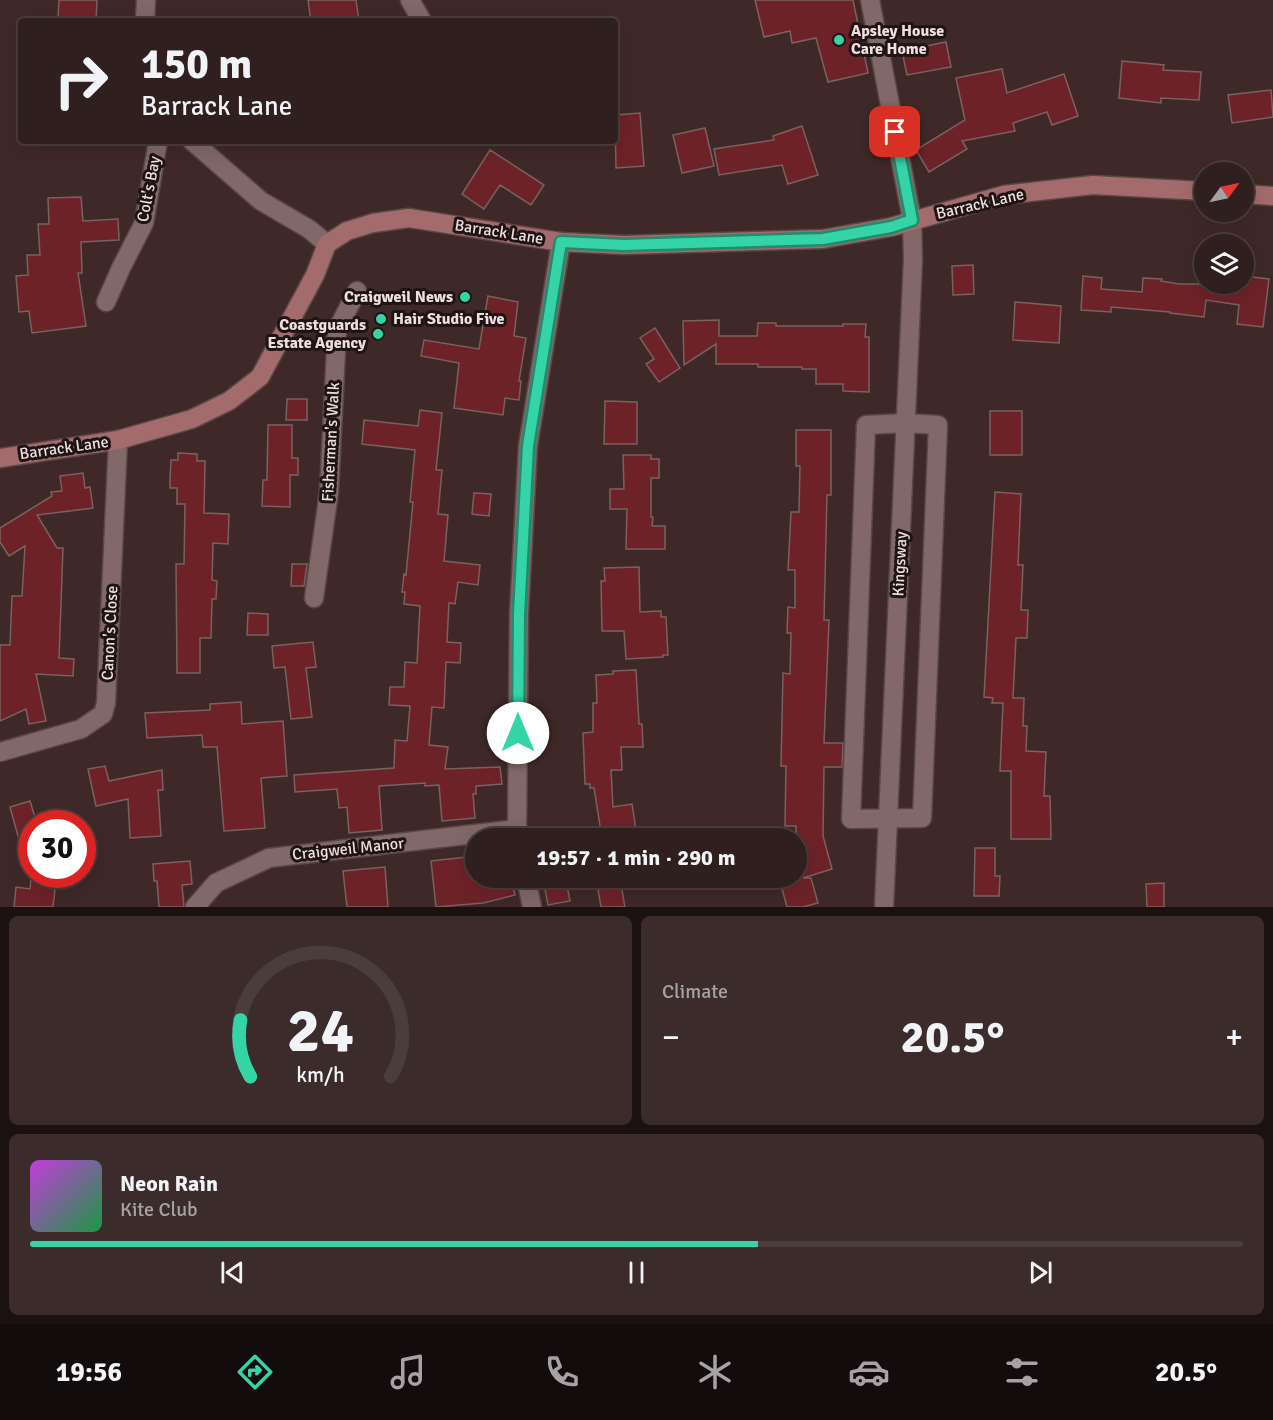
<!DOCTYPE html>
<meta charset="utf-8">
<style>
body{margin:0;font-family:Signika,sans-serif;background:#3b2c2b;color:#f1f3f6;height:100vh;display:flex;flex-direction:column;font-size:22px;white-space:nowrap}
*{box-sizing:border-box;margin:0}
p{font-size:20px;color:#a7a2a4}
.icon{flex:none;width:33px;height:33px;fill:none;stroke:currentColor;stroke-width:2;stroke-linecap:round;stroke-linejoin:round}
.map{position:relative;height:907px;overflow:hidden}
.side{display:flex;flex-direction:column;gap:9px;padding:9px;background:#1a1110;flex:1}
.side>*{flex:none}
.top-card{position:absolute;left:18px;top:18px;width:600px;height:126px;border-radius:6px;box-shadow:0 6px 24px #0002,0 0 0 2px #4a3d3c;background:#2f1f1e;color:#f1f3f6;overflow:hidden}
.needle{width:39px;rotate:57deg}
.fabs{position:absolute;left:1194px;top:162px;display:grid;gap:12px}
.fabs a{display:grid;place-items:center;width:60px;height:60px;border-radius:50%;background:#2f1f1e;box-shadow:0 6px 24px #0002,0 0 0 2px #4a3d3c;font-size:30px}
.speed{position:absolute;left:18px;top:810px;display:flex;gap:12px;font-size:30px;font-weight:700;text-align:center}
.speed>*{display:grid;place-content:center;width:78px;height:78px;border-radius:50%;background:#2f1f1e;box-shadow:0 6px 24px #0002,0 0 0 2px #4a3d3c;line-height:1}
.speed .limit{border:9px solid #d22;background:#fff;color:#111}
.pin{position:absolute;display:grid;place-items:center;width:51px;height:51px;color:#fff;margin:-26px;border-radius:12px;box-shadow:0 3px 9px #0006}
.me{position:absolute;width:66px;margin:-33px;rotate:0deg;stroke-linejoin:round;filter:drop-shadow(0 0 4px #0008)}
.turn{display:flex;align-items:center;gap:21px;height:126px;padding:0 24px;font-size:27px}
.turn .icon{width:78px;height:78px;stroke-width:2.5}
.turn b{display:block;font-size:42px;line-height:51px}
.big{font-size:45px;font-weight:700;line-height:1.1}
.side .card{flex:1;display:flex;flex-direction:column;justify-content:center;gap:9px;min-width:0;padding:0 21px;border-radius:9px;background:#3b2c2b}
.side .dial{align-items:center;gap:0}
.dial svg{height:156px;overflow:visible;fill:none;stroke:#4a3d3c;stroke-width:7;stroke-linecap:round;text-anchor:middle}
.dial text{fill:#f1f3f6;stroke:none}
.song{display:flex;align-items:center;gap:18px}
.cover{width:72px;height:72px;border-radius:9px;background:linear-gradient(135deg,hsl(290 70% 55%),hsl(140 70% 35%))}
.played{height:6px;border-radius:3px;background:linear-gradient(90deg,#35d4a7 60%,#4a3d3c 60%)}
.keys{display:flex;justify-content:space-around;direction:ltr}
.heat{display:flex;justify-content:space-between;align-items:center;font-size:33px;direction:ltr}
.side .tiles{flex:1;display:grid;gap:9px;grid-template-columns:1fr 1fr}
.card:last-child{grid-column:span 2}
.trip{position:absolute;left:465px;top:828px;width:342px;height:60px;border-radius:30px;background:#2f1f1e;box-shadow:0 6px 24px #0002,0 0 0 2px #4a3d3c;font-weight:700;line-height:60px;text-align:center}
.tabs{display:flex;height:96px;justify-content:space-around;align-items:center;background:#130c0c;color:#a7a2a4}
.tabs .icon{width:42px;height:42px}
.tabs .on{color:#35d4a7}
.tabs b{font-size:27px;color:#f1f3f6}
.map>svg:first-child{display:block}
.building{fill:#6d2228;stroke:#7a6160;stroke-width:1.5}
.lines{fill:none;stroke-linecap:round;stroke-linejoin:round}
.street-casing{stroke:#594746;stroke-width:21}
.secondary-casing{stroke:#594746;stroke-width:21}
.street{stroke:#826868;stroke-width:18}
.secondary{stroke:#a36b6c;stroke-width:18}
.route-casing{stroke:#228a6d;stroke-width:15}
.route{stroke:#35d4a7;stroke-width:10}
.poi-dot{fill:#35d4a7;stroke:#1e1414;stroke-width:2}
.labels{text-anchor:middle;dominant-baseline:central;stroke-width:6;stroke-linejoin:round;paint-order:stroke}
.poi-label{font-size:16px;font-weight:bold;fill:#eedfde;stroke:#1e1414;text-anchor:start}
.street-label{font-size:16px;fill:#eedfde;stroke:#1e1414}
</style>
<div class="map">
<svg width="1273" height="907" viewBox="0 0 1273 907">
<rect width="100%" height="100%" fill="#3f2928"/>
<path class="building" d="M59,0H97L96,20L58,17Z
M308,0H356L359,21H311Z
M755,0H853L868,73L828,82L816,38L792,43L790,31L764,37Z
M946,42L951,67L907,75L902,51Z
M1122,61L1164,65L1163,70L1201,72L1199,100L1161,98V103L1119,98Z
M1002,69L1007,93L1064,74L1078,116L1052,125L1047,112L1013,123L1015,131L962,141L967,149L929,172L916,150L965,120L956,78Z
M1271,90L1273,117L1232,123L1228,95Z
M640,113L644,166L616,168L615,115Z
M802,126L818,175L788,184L782,165L719,175L714,149L774,140L773,136Z
M705,128L714,166L682,173L673,135Z
M490,150L544,185L531,205L500,185L484,209L462,194Z
M81,197L83,221L118,219L119,240L81,242L82,273H78L86,326L32,333L29,311L19,312L16,276L28,275L27,255H40L38,224H49L48,198Z
M973,265L974,294L953,295L952,266Z
M1083,276L1102,278L1101,289L1142,292L1143,278L1162,279L1161,281L1179,284H1244V276L1269,279L1263,327L1237,324L1239,305L1206,300L1204,317L1170,313V312L1111,307V312L1081,310Z
M488,296L518,302L514,336L526,338L519,381H521L519,400L505,398L503,415L454,408L459,363L421,356L424,340L479,349Z
M1015,302L1061,306L1059,343L1013,340Z
M719,320V336H757L758,323H776V326H843V324H866L865,337H869V392L843,391V384H816V369H802V367H758V364H716V344L684,365L683,321Z
M655,328L680,368L659,382L646,364L654,359L640,338Z
M287,399H307V420H286Z
M605,401L637,402V444H604Z
M420,410L442,413L436,470H442L438,514L448,515L444,561L480,565L478,585L458,582L455,604L449,603L447,642L461,643L460,663L446,662L444,708L432,707L429,745L448,747L445,769L500,767L502,784L476,786V794H473L475,818L442,821L439,785L425,786V783L379,786L382,830L349,833L347,807L339,808L337,789L295,792L294,775L394,768L395,740L407,741L410,706L389,705L390,687H404L405,662L417,663L420,606L404,604L405,592H402L404,574L406,575L413,502H410L415,450L362,444L364,420L418,426Z
M990,411H1022V455H990Z
M268,425H292V458H298V475H290V507L262,506L263,480H267Z
M796,430H831V495H827L824,620H829L824,743H843L842,767H824L823,836L832,869L803,878H811L818,903L803,907H787L779,878H796V826H785L786,766H781L783,673L790,674L791,633H787L788,607L795,608V570H788L791,512H799L800,466H796Z
M178,453L197,454V461H205L204,513L229,514L228,544L213,543L212,580L217,581L216,599H212L211,638H200V673H177L176,564H184L185,504H177V488H170V479L171,460H178Z
M623,455H651V459H659V478H651V517H653L652,526H665V549H626L627,509H610V489H624Z
M83,473L85,488L90,487L93,508L37,515L57,548H63L59,658L74,659L73,676L36,674L46,721L29,724L26,709L0,721V645H10L12,596H22L25,546L9,556L0,542V528L52,496L51,492L62,491L60,476Z
M995,492L1021,494L1018,565H1023L1021,610H1028L1027,638H1016L1013,698H1024L1023,726H1027L1026,751L1046,752L1044,796H1050L1051,839H1011V771H1000L1003,703H992L993,698L984,697Z
M474,493L491,494L489,516L472,514Z
M292,564H307L304,586H291Z
M639,567L640,612L661,611V617H666L668,655H663V657L626,659L624,631H602L601,581H605L604,568Z
M248,613L268,614V635H247Z
M313,642L316,667L306,668L312,717L291,719L285,667L274,668L272,646Z
M636,670L639,724H642L643,747H621L622,770H611L613,807L632,804L636,830L625,832L626,838H602L594,788H590V784H585L583,733L593,732V703H597L596,675L613,674V671Z
M241,702L242,724L283,721L287,776L261,778L265,828L224,831L217,747H203L202,735L147,738L145,713L210,710V704Z
M105,766L109,781L162,770L163,790H158L161,836L130,838L128,799L96,806L88,769Z
M30,801L37,824H32V864L26,865L10,807Z
M975,848H995V876H1000L999,896H974Z
M476,856V878H482L483,884L511,878L515,895L483,903L436,907L431,861Z
M190,861L192,884L182,885L184,907H159L157,881H154L153,864Z
M385,867L388,907H347L343,871Z
M31,878L56,880L53,907H14L16,887L30,889Z
M566,880L570,901L548,905L544,884Z
M1164,883V907H1147L1146,884Z
M621,885L625,907H601L598,890Z"/>
<g class="lines">
<defs>
<path id="street" d="M410,0L422,21
M870,0L912,220L913,259L884,907
M145,21L146,0
M192,141L261,201L309,229L327,244
M106,302L121,268L144,223L158,141
M906,423L938,425L922,818L851,819L866,425Z
M314,598L329,492L337,330L357,291
M0,752L81,729L103,714L106,703L118,440
M519,838L517,829L519,614L528,446L561,242
M526,878L532,907
M195,907L216,883L269,858L517,829"/>
<path id="secondary" d="M1244,194L1273,196
M0,458L118,440L192,419L229,401L260,377L315,275L327,244L347,231L373,223L409,218L561,242L624,245L823,239L891,227L1004,195L1093,185L1204,191"/>
</defs>
<use href="#street" class="street-casing"/>
<use href="#secondary" class="secondary-casing"/>
<use href="#street" class="street"/>
<use href="#secondary" class="secondary"/>
</g>
<g class="lines">
<defs>
<path id="route" d="M518,733L519,614L528,446L561,242L624,245L823,239L891,227L912,220L895,132"/>
</defs>
<use href="#route" class="route-casing"/>
<use href="#route" class="route"/>
</g>
<g class="poi-dot">
<circle cx="839" cy="40" r="6"/>
<circle cx="465" cy="297" r="6"/>
<circle cx="381" cy="319" r="6"/>
<circle cx="378" cy="334" r="6"/>
</g>
<g class="labels">
<g class="poi-label">
<text x="851" y="31">Apsley House<tspan x="851" dy="18">Care Home</tspan></text>
<text x="453" y="297" text-anchor="end">Craigweil News</text>
<text x="393" y="319">Hair Studio Five</text>
<text x="366" y="325" text-anchor="end">Coastguards<tspan x="366" dy="18">Estate Agency</tspan></text>
</g>
<g class="street-label">
<text transform="translate(149 189) rotate(-79)">Colt's Bay</text>
<text transform="translate(980 204) rotate(-13)">Barrack Lane</text>
<text transform="translate(499 232) rotate(9)">Barrack Lane</text>
<text transform="translate(331 442) rotate(-87)">Fisherman's Walk</text>
<text transform="translate(64 448) rotate(-8)">Barrack Lane</text>
<text transform="translate(900 564) rotate(-87)">Kingsway</text>
<text transform="translate(110 633) rotate(-87)">Canon's Close</text>
<text transform="translate(348 849) rotate(-6)">Craigweil Manor</text>
</g>
</g>
</svg>
<div class="fabs">
<a><svg class="needle" viewBox="-14 -14 28 28"><path d="M0-13l5 13h-10z" fill="#e53935"/><path d="M0 13l5-13h-10z" fill="#a7a2a4"/></svg></a>
<a><svg class="icon" aria-label="layers" viewBox="0 0 24 24"><path d="M12 4l9 5-9 5-9-5zM3 14l9 5 9-5"/></svg></a>
</div>
<div class="speed"><div class="limit">30</div></div>
<div class="pin" style="left:895px;top:132px;background:#d93025"><svg class="icon" aria-label="arrive" viewBox="0 0 24 24"><path d="M6 21V4h12l-3 4 3 4H6"/></svg></div>
<svg class="me" style="left:518px;top:733px" viewBox="-20 -20 40 40"><circle r="19" fill="#fff"/><path d="M0-13L10 11 0 6-10 11z" fill="#35d4a7"/></svg>
<div class="trip">19:57 · 1 min · 290 m</div>
<div class="top-card">
<div class="turn"><svg class="icon" aria-label="right" viewBox="0 0 24 24"><path d="M7 20v-9h11M14 6l5 5-5 5"/></svg><div><b>150 m</b>Barrack Lane</div></div>
</div>
</div>
<section class="side">
<div class="tiles">
<div class="card dial"><svg viewBox="0 0 100 80">
<path d="M14 69A42 42 0 1 1 86 69"/>
<path d="M14 69A42 42 0 0 1 9 40" stroke="#35d4a7"/>
<text x="50" y="56" font-size="32" font-weight="700">24</text>
<text x="50" y="72" font-size="11">km/h</text>
</svg></div>
<div class="card"><p>Climate</p>
<div class="heat"><a>−</a><b class="big">20.5°</b><a>+</a></div>
</div>
<div class="card">
<div class="song"><i class="cover"></i><div><b>Neon Rain</b><p>Kite Club</p></div></div>
<div class="played"></div>
<div class="keys"><svg class="icon" aria-label="previous" viewBox="0 0 24 24"><path d="M18 5L8 12l10 7zM5 5v14"/></svg><svg class="icon" aria-label="pause" viewBox="0 0 24 24"><path d="M8 5v14M16 5v14"/></svg><svg class="icon" aria-label="next" viewBox="0 0 24 24"><path d="M6 5l10 7-10 7zM19 5v14"/></svg></div>
</div>
</div>
</section>
<nav class="tabs">
<b>19:56</b>
<svg class="icon on" aria-label="directions" viewBox="0 0 24 24"><path d="M12 3l9 9-9 9-9-9zM9 14v-3h6M13 9l2 2-2 2"/></svg>
<svg class="icon" aria-label="music" viewBox="0 0 24 24"><path d="M9 18V5l10-2v13"/><circle cx="6" cy="18" r="3"/><circle cx="16" cy="16" r="3"/></svg>
<svg class="icon" aria-label="phone" viewBox="0 0 24 24"><path d="M5 4h4l2 5-3 2q2 4 5 5l2-3 5 2v4C11 20 4 13 5 4z"/></svg>
<svg class="icon" aria-label="climate" viewBox="0 0 24 24"><path d="M12 3v18M4 7l16 10M4 17L20 7"/></svg>
<svg class="icon" aria-label="car" viewBox="0 0 24 24"><path d="M5 17H2v-5l4-1 3-4h7l3 4 3 1v5h-3M9 17h6M6 11h13"/><circle cx="7" cy="17" r="2"/><circle cx="17" cy="17" r="2"/></svg>
<svg class="icon" aria-label="filters" viewBox="0 0 24 24"><path d="M4 7h16M4 17h16"/><circle cx="9" cy="7" r="2"/><circle cx="15" cy="17" r="2"/></svg>
<b>20.5°</b>
</nav>
